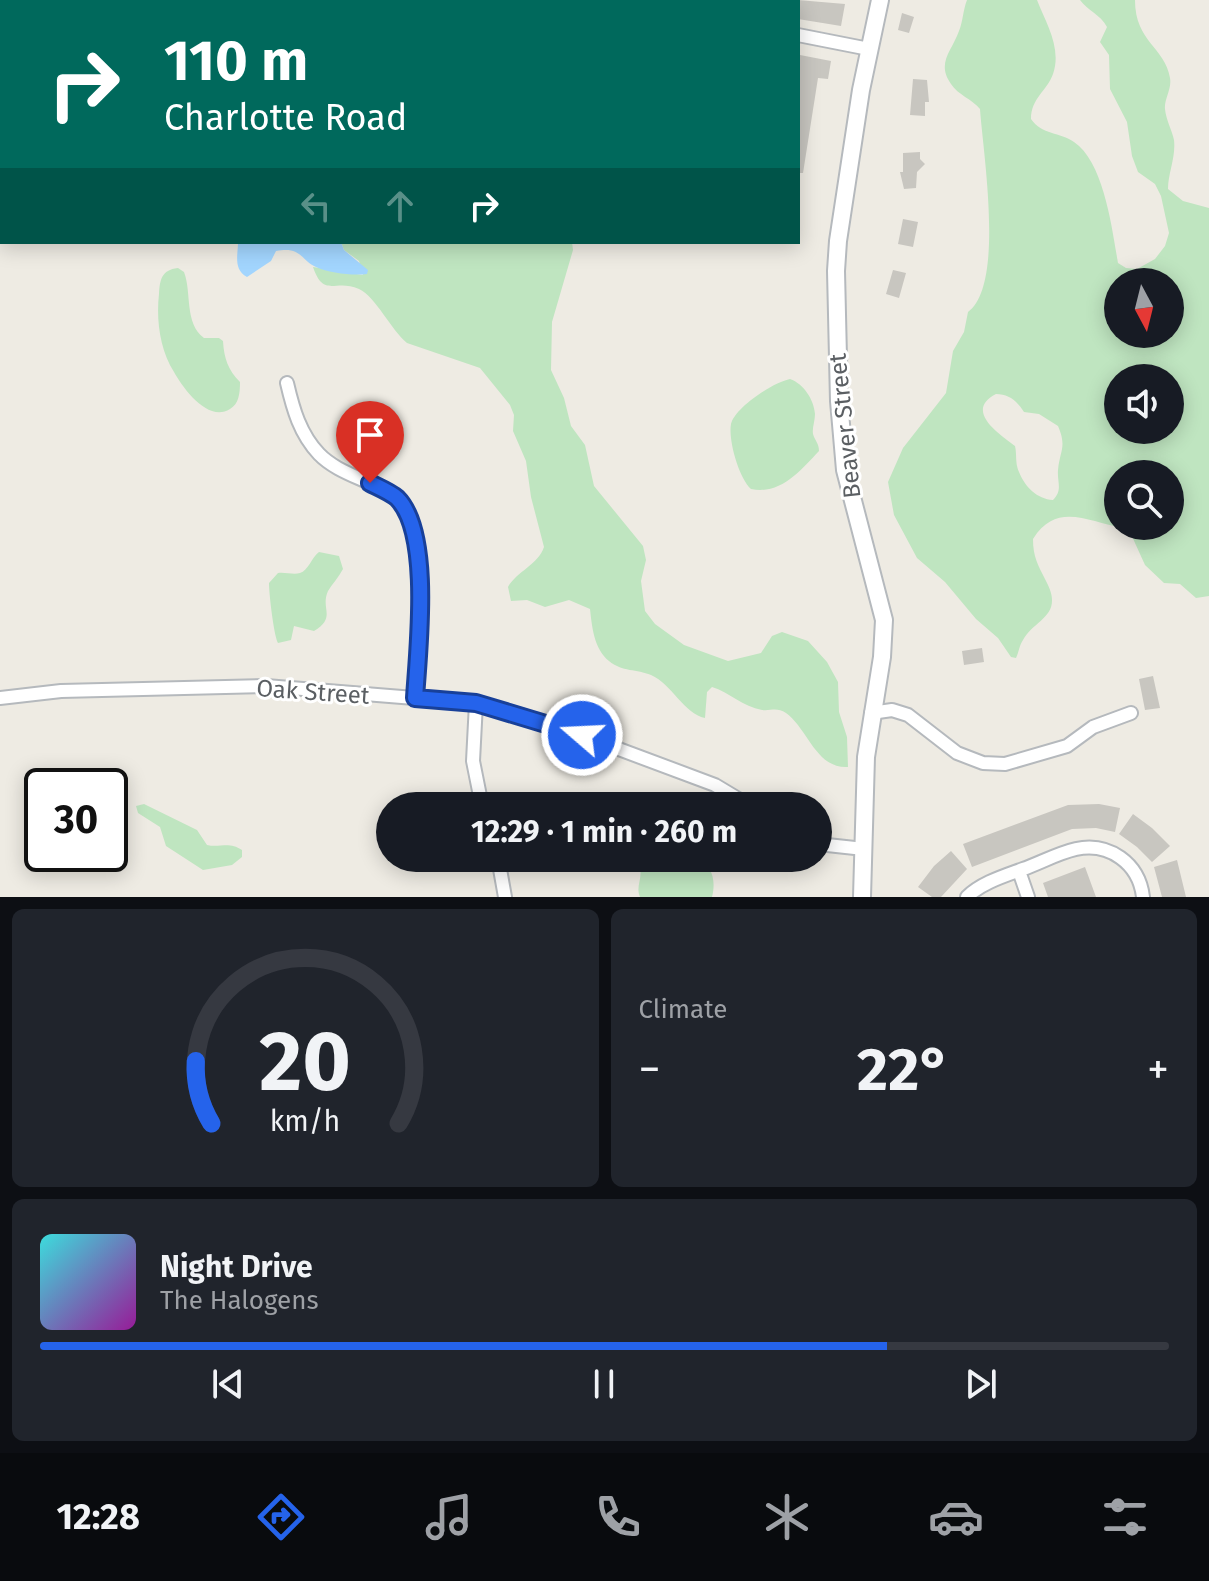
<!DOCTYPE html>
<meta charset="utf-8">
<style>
body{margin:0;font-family:"Fira Sans",sans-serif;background:#20242c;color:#f1f3f6;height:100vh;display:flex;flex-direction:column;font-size:30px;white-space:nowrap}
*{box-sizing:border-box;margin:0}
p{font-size:26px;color:#9ea1a6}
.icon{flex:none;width:44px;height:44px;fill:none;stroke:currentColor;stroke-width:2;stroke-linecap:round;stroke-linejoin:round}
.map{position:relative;height:897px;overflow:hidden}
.side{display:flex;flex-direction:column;gap:12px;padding:12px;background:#0d0f14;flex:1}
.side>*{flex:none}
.hud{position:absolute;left:0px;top:0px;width:800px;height:244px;box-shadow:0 4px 20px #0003;background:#00695c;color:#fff;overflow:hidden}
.needle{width:52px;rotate:173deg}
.fabs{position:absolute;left:1104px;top:268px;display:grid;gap:16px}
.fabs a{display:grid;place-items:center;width:80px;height:80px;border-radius:50%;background:#171b24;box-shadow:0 4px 20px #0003;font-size:40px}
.speed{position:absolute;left:24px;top:768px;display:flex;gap:16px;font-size:40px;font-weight:700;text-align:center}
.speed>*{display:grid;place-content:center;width:104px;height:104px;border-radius:50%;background:#171b24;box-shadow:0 4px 20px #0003;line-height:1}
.speed .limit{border:4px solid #111;border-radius:12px;background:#fff;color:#111}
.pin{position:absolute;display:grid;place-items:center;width:68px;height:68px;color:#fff;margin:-82px -34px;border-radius:50% 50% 50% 0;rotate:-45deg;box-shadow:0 0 8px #0007}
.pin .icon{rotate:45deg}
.me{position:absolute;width:88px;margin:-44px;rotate:289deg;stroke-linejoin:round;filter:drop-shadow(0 0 6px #0008)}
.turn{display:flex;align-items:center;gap:28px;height:168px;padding:0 32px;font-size:36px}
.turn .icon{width:104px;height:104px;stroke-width:2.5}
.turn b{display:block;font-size:56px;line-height:68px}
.lanes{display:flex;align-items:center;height:76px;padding:0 32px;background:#0003;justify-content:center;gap:40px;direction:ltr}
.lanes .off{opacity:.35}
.big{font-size:60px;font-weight:700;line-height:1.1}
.side .widget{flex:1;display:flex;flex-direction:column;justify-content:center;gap:12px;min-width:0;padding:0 28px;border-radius:12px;background:#20242c}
.side .dial{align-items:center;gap:0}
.dial svg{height:208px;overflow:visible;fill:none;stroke:#363941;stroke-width:7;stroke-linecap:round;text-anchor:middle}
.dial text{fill:#f1f3f6;stroke:none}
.song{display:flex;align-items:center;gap:24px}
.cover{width:96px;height:96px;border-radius:12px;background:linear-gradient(135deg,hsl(180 70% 55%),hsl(300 70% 35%))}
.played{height:8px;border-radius:4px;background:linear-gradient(90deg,#2563eb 75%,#363941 75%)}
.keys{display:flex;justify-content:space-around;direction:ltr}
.heat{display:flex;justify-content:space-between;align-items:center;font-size:44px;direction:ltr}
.side .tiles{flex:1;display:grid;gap:12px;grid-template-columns:1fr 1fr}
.widget:last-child{grid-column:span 2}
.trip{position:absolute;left:376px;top:792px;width:456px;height:80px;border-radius:40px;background:#171b24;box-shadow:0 4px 20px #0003;font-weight:700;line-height:80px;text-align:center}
.tabs{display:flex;height:128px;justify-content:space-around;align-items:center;background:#090b0e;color:#9ea1a6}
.tabs .icon{width:56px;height:56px}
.tabs .on{color:#2563eb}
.tabs b{font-size:36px;color:#f1f3f6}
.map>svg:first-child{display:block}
.green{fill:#bfe5c0;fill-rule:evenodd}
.water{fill:#a2d5fe}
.building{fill:#c8c6c0}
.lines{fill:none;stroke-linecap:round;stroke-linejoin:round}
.minor-casing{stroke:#b5b9bd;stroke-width:16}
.tertiary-casing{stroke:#b5b9bd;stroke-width:20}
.minor{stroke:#fff;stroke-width:12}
.tertiary{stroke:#fff;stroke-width:16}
.route-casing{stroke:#184099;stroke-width:20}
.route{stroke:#2563eb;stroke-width:14}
.labels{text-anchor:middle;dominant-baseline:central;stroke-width:6;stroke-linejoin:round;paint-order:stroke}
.street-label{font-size:24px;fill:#5b5f63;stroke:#fff}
</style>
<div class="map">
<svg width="1209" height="897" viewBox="0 0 1209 897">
<rect width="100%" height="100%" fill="#eeebe3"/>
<path class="green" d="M967,0H1037C1046,23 1062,48 1053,74C1047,91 1031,98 1031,119C1042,135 1060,132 1074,142C1104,162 1112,229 1118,263L1126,268L1137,269L1155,259L1165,246L1169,233L1161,196L1155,184L1138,172L1132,156L1127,122L1110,89L1109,55L1100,42L1107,27C1100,14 1088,11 1080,0H1135C1135,42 1165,47 1170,78C1172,89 1164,99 1165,109C1166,120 1172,130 1174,140C1176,157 1168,173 1168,189L1183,201L1209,208V596L1196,598L1180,584L1164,583L1145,565L1130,532L1123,528C1088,522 1057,501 1033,539C1033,557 1038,565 1046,581C1065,616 1034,619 1023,640C1019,646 1019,652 1016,658L1011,657L998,638L976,619L945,582L917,558L894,515L888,482L903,448L946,393L953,351L964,332L968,312C1005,285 983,153 980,109C972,99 958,95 951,84C936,63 952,51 959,31C963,21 963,10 967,0ZM1118,282H1170V334H1118ZM1118,378H1170V430H1118ZM996,394C1009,394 1017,401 1024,412L1039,414L1058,426C1067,447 1060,450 1058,470C1057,483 1063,490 1053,500C1037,499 1025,487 1019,472C1015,464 1017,454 1015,446C1001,435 963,411 996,394ZM1118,474H1170V526H1118Z
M341,242H572L573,250L552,322L551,370L564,398L571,426L585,445L594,486L643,546L646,560L641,581L645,611L655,624L684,645L728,661L761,653L772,636L782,632L808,641L827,662L838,682L839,712L847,737L848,767C816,769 808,729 786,713C777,707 771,711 762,710C743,707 729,692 712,687L707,692L705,718C684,714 672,684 651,675C637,669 622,672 609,661C594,649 592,627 590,609L569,600L545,607L527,600L511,601L508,587C517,571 538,565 544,547L531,497L526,461L513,431L514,415L510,405L480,368L407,343C391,330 376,297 359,289C335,278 324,299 313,267L363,275L359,261L344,250Z
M178,268L184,272C192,293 184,323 204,338H219L223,341C224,358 228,370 240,382C240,393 239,404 230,409C208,423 183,388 174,372C160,350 156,320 159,294C160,280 161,270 178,268Z
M790,379C804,384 814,400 815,414C815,421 812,428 813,434C815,441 819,443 819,451C800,471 781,495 751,489C739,478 728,440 731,424C735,407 774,382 790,379Z
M319,552L339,556L343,569C339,577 332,584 328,591C320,609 337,617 314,631L294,626L291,640L278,643C274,636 269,594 269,583L278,573C285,572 294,575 300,573C308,571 312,557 319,552Z
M144,804L197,830L207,845C220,848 229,841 242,850V857L232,865L203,870L166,846L160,827L138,813L136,806Z
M641,858H697C713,866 716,881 712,897H640C635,886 644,877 639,865Z"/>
<path class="water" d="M0,0H186L188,2H2L0,103Z
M238,242H341L344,250L368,270L367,274C353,276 329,273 316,267C300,260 302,246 276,251L271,261L247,277C233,269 238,255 238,242Z"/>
<path class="building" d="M798,0L845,4L841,26L798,19Z
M902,13L914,17L909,33L898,30Z
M800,55L831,61L828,79L818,78L803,173H798Z
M913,79L927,80L929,102H925V116L910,115Z
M920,152V159L925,164L917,172L916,188L904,189L900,172H903V153Z
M903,219L918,222L913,247L898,244Z
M893,270L906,273L899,298L886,294Z
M982,648L984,662L964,665L962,651Z
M1153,676L1160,708L1145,710L1139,679Z
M1099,804L1120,808L1115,832L1096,828L1072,829L972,867L963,844L1068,805Z
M1133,814L1152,828L1170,846L1152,862L1137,847L1119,834Z
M951,851L967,869L941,897H932L918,887L934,866Z
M1177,860L1186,897H1162L1154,867Z
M1085,867L1096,897H1048L1043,883Z"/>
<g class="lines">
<defs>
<path id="minor" d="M715,1L717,2
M484,2L486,0
M798,35L869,49
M287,383C293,409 300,434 319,454C346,482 396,481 411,521C428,568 418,647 415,698
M0,698L61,691L266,686L476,703L521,715L600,742L715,785L750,806
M476,703L473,761L482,806
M871,713L892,710L908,715L957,753L983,763L1005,764L1067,746L1093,727L1131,713
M818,844L864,849
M498,858L505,897
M1019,871L1028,897
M967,897C981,883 1004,876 1023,869C1040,863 1058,853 1076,849C1109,842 1139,863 1143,897"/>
<path id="tertiary" d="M862,897L866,757L882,657L884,620L845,470L839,401L836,271L838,241L861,90L880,0"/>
</defs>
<use href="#minor" class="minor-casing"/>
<use href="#tertiary" class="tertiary-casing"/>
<use href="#minor" class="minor"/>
<use href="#tertiary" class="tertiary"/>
</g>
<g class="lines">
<defs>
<path id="route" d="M370,483C378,487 390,492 397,498C432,533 418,650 415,698L476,703L582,735"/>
</defs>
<use href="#route" class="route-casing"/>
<use href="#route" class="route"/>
</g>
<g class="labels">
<g class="street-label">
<text transform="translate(845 426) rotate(-96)">Beaver Street</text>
<text transform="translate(313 692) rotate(4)">Oak Street</text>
</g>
</g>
</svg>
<div class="fabs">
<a><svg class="needle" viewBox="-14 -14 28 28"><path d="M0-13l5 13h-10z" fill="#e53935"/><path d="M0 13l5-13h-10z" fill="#9ea1a6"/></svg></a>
<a><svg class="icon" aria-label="sound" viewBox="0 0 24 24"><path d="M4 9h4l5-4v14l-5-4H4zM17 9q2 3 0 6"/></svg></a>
<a><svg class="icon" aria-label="search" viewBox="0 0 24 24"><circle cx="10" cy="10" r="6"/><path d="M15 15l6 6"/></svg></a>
</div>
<div class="speed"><div class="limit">30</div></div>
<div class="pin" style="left:370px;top:483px;background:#d93025"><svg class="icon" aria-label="arrive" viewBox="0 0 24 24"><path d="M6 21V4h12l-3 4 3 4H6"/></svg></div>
<svg class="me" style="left:582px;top:735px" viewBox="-20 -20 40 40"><circle r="17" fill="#2563eb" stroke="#fff" stroke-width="3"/><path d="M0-11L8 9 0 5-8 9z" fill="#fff"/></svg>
<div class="trip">12:29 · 1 min · 260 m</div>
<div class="hud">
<div class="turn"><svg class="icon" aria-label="right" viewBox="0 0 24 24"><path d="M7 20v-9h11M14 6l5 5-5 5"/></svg><div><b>110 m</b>Charlotte Road</div></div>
<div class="lanes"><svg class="icon off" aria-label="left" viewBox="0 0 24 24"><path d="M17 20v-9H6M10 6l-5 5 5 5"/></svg><svg class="icon off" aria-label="ahead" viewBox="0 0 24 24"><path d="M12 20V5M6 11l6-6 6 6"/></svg><svg class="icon" aria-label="right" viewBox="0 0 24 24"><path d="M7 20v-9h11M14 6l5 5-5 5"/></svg></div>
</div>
</div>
<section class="side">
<div class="tiles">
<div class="widget dial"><svg viewBox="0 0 100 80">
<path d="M14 69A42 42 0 1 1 86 69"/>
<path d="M14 69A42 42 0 0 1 8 45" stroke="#2563eb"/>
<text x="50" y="56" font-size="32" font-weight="700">20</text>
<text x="50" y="72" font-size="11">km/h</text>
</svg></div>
<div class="widget"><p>Climate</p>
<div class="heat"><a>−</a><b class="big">22°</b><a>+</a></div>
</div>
<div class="widget">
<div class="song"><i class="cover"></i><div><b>Night Drive</b><p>The Halogens</p></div></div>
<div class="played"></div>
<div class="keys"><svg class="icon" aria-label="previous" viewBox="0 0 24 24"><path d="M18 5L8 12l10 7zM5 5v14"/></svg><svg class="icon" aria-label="pause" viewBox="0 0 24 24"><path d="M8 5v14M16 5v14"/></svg><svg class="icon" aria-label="next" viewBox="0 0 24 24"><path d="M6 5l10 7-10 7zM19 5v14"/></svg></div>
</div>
</div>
</section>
<nav class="tabs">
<b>12:28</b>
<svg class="icon on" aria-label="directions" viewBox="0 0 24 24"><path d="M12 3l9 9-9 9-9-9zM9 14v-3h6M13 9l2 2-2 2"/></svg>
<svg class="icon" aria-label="music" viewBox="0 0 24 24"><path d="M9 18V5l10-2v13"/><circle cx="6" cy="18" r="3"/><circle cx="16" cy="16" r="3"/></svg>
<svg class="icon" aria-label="phone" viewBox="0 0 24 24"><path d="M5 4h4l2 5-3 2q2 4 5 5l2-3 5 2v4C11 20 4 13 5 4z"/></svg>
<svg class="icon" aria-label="climate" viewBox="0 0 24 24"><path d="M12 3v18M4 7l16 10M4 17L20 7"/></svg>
<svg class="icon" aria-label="car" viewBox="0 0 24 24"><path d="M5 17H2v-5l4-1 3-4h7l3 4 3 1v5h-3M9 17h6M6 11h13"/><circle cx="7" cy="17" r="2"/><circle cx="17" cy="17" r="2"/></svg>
<svg class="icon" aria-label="filters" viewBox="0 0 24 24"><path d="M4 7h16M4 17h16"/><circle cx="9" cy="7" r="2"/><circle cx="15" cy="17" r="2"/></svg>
</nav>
